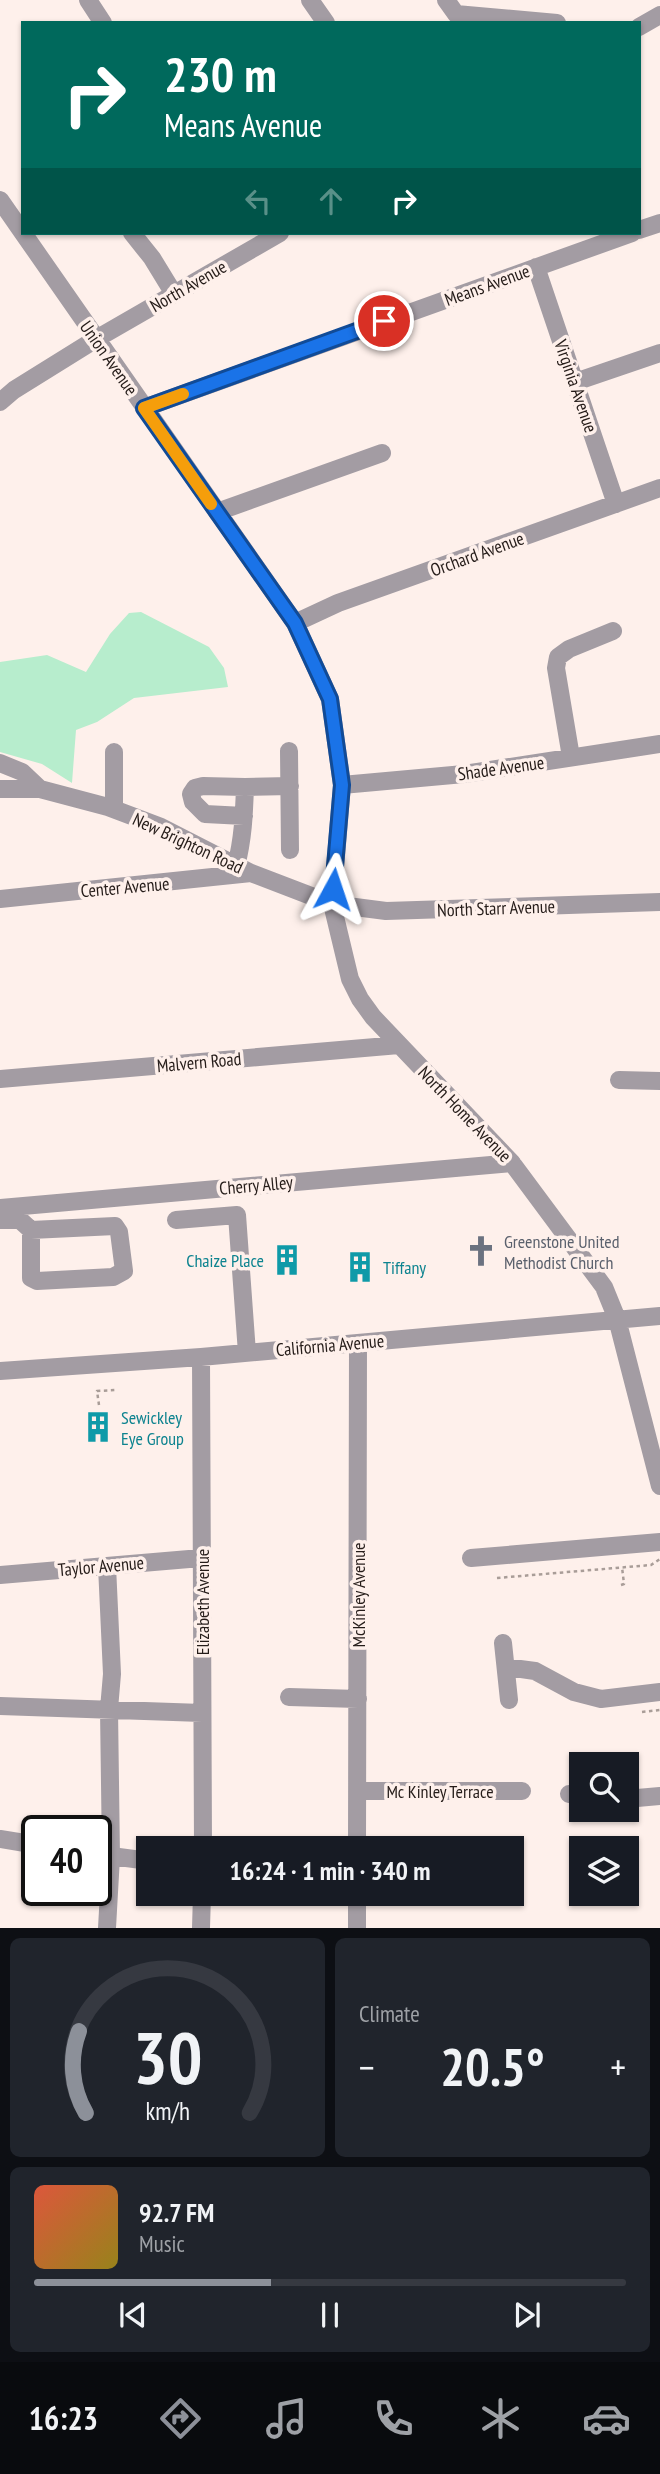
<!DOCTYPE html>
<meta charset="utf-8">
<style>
body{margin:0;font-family:"PT Sans Narrow",sans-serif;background:#20242c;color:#f1f3f6;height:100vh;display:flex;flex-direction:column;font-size:26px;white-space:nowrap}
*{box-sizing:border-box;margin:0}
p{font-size:23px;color:#9ea1a6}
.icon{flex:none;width:38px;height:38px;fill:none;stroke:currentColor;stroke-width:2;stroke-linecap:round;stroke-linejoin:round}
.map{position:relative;height:1928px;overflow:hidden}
.panel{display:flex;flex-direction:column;gap:10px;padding:10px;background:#0d0f14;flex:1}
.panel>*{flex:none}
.banner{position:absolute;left:21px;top:21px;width:620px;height:214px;border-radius:0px;box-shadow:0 2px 5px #0004;background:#00695c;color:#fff;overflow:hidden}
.fabs{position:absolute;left:569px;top:1752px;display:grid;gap:14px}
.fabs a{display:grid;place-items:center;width:70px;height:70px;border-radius:0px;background:#171b24;box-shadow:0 2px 5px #0004;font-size:35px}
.speed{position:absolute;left:21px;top:1815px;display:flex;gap:14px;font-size:35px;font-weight:700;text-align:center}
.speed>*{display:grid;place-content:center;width:91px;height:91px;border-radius:50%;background:#171b24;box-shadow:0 2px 5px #0004;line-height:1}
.speed .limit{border:4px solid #111;border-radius:10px;background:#fff;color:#111}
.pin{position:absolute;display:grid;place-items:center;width:60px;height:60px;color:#fff;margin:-30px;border:4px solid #fff;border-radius:50%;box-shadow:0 2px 7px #0007}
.me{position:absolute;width:77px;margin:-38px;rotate:5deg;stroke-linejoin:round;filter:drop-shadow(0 0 5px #0008)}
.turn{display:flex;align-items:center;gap:24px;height:147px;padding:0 28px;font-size:32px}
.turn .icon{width:91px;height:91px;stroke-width:2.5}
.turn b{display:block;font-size:49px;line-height:60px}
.lanes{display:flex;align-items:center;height:66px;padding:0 28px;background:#0003;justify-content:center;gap:35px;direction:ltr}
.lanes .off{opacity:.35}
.big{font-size:52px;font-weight:700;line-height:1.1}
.panel .card{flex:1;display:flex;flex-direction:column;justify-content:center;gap:10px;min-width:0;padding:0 24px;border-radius:10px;background:#20242c}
.panel .dial{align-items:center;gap:0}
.dial svg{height:182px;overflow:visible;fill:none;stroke:#363941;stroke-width:7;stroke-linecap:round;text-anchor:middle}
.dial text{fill:#f1f3f6;stroke:none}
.song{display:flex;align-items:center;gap:21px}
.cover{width:84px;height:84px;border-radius:10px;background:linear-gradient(135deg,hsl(10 70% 55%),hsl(50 70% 35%))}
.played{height:7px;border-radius:4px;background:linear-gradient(90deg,#8c9099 40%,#363941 40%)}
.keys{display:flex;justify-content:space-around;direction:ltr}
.heat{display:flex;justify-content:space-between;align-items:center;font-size:38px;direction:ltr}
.panel .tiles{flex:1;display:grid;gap:10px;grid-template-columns:1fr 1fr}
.card:last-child{grid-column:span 2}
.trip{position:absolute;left:136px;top:1836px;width:388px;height:70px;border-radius:0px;background:#171b24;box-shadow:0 2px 5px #0004;font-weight:700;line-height:70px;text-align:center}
.menu{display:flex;height:112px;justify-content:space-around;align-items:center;background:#090b0e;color:#9ea1a6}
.menu .icon{width:49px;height:49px}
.menu .current{color:#8c9099}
.menu b{font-size:32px;color:#f1f3f6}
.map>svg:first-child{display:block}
.green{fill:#b7edcd}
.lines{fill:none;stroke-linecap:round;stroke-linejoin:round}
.path{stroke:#a99d98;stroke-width:2.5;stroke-dasharray:3.5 3.5;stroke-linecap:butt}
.minor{stroke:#a39ca3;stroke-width:18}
.route-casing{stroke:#114b97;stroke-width:18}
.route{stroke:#1a73e8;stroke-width:12}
.slow{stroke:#f59e0b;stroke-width:12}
.labels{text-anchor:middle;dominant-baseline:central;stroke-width:7;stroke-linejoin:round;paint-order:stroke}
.street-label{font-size:18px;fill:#251c19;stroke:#fef0eb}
.worship-label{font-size:18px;fill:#5b616d;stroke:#fef0eb;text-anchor:start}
.culture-label{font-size:18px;fill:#0d838f;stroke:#fef0eb;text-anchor:start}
</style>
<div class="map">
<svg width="660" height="1928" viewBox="0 0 660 1928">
<rect width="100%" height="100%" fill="#fef0eb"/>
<path class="green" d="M141,612L209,647L224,668L228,687L134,698L97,722L76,730L72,783L42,764L0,752V662L47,655L86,672L110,634L129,613Z"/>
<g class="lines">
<path class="path" d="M99,1405L97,1391L116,1390
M497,1578L651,1565L660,1559
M621,1585L624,1584L622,1567
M642,1712L660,1710
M631,1767L632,1757"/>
<path class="minor" d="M88,0L103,23
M310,0L326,23
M446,0L456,14L557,23
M639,27L660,15
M0,200L23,233
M639,230L660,223
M23,233L295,623L330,699L342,785L332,904L350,979L360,999L373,1017L512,1163L604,1287L617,1319L660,1486
M132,233L152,258L174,294
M536,267L616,504
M575,382L660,353
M0,402L14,390L96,339L280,233
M144,408L632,233
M217,512L382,453
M295,623L338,603L660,488
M289,751L290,850
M571,757L556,668L558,657L569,649L613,631
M0,763L22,772L40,789
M342,785L464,774L660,744
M245,787L290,786
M0,789H40L108,807L161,827L251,873L332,904L386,911L660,902
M114,809V752
M236,866C243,839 244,815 245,787L203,786L195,788L191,794L193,802L205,814L244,816
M0,899L251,873
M0,1079L399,1045
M619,1080L660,1081
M0,1208L512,1163
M0,1220H20L31,1230L115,1226L119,1232L124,1271L113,1277L37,1281L31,1278V1230
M176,1220L237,1215L247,1353
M201,1357L203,1848
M0,1371L201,1357L660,1316
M471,1558L660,1542
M107,1566L112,1674L109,1709L111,1857L107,1928
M0,1575L201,1558
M503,1643L509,1700
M506,1667L535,1671L574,1692L601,1699L660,1692
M289,1697L358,1699
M0,1706L202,1713
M357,1791H522
M569,1794L581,1795
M626,1799L660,1796
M0,1839L37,1845
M357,1848L358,1343
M96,1854L149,1861
M201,1928L202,1894
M357,1928V1894"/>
</g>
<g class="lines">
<defs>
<path id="route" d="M333,889L342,785L330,699L295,623L144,408L384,321"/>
</defs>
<use href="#route" class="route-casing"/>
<use href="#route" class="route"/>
<path class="slow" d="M183,394L144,408L211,504"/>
</g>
<defs>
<symbol id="church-bare" viewBox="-9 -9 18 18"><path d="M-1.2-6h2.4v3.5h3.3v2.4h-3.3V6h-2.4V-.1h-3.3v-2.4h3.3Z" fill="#6b7280" stroke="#fef0eb" stroke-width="2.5" paint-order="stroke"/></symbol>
<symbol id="building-bare" viewBox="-9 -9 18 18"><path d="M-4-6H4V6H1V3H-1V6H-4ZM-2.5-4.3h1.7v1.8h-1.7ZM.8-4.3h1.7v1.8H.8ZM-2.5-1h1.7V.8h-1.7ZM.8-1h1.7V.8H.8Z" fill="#0f9aa8" stroke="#fef0eb" stroke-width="2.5" paint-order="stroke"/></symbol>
</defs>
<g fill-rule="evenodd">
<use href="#church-bare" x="459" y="1229" width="44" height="44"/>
<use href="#building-bare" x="265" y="1238" width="44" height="44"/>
<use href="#building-bare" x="338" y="1245" width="44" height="44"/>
<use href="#building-bare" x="76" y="1405" width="44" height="44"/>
</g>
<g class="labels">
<g class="street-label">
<text transform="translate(487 285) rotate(-20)">Means Avenue</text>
<text transform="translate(188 286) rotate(-30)">North Avenue</text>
<text transform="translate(109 358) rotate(55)">Union Avenue</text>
<text transform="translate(576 386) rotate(71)">Virginia Avenue</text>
<text transform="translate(477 554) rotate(-20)">Orchard Avenue</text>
<text transform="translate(501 768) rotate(-8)">Shade Avenue</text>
<text transform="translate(188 843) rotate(25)">New Brighton Road</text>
<text transform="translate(125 887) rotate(-5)">Center Avenue</text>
<text transform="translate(496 908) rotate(-2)">North Starr Avenue</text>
<text transform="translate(199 1062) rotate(-5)">Malvern Road</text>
<text transform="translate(465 1114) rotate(46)">North Home Avenue</text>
<text transform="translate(256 1185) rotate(-5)">Cherry Alley</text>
<text transform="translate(330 1345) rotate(-5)">California Avenue</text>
<text transform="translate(101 1566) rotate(-5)">Taylor Avenue</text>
<text transform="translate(358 1595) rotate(-90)">McKinley Avenue</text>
<text transform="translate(202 1602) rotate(-90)">Elizabeth Avenue</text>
<text x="440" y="1791">Mc Kinley Terrace</text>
</g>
<g class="worship-label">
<text x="504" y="1241">Greenstone United<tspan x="504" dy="21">Methodist Church</tspan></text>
</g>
<g class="culture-label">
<text x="264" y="1260" text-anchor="end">Chaize Place</text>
<text x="383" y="1267">Tiffany</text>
<text x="121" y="1417">Sewickley<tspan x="121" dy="21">Eye Group</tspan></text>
</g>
</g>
</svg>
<div class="fabs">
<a><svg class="icon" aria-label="search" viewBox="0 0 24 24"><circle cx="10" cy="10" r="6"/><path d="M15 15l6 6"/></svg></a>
<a><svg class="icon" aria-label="layers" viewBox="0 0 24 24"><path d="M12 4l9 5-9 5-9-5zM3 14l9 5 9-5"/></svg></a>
</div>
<div class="speed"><div class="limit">40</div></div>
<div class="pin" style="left:384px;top:321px;background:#d93025"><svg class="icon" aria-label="arrive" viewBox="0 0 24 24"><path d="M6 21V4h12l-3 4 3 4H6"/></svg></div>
<svg class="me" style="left:333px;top:889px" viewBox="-20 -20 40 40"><path d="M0-17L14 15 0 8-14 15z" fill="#1a73e8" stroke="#fff" stroke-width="4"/></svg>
<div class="trip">16:24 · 1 min · 340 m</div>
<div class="banner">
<div class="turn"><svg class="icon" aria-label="right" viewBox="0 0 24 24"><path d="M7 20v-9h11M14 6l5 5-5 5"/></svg><div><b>230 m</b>Means Avenue</div></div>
<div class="lanes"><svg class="icon off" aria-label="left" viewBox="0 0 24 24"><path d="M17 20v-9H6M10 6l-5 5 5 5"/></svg><svg class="icon off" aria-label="ahead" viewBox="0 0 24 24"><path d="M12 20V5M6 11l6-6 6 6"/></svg><svg class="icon" aria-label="right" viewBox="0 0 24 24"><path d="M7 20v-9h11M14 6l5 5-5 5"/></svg></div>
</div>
</div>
<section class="panel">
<div class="tiles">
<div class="card dial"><svg viewBox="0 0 100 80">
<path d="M14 69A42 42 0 1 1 86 69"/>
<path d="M14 69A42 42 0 0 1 11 33" stroke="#8c9099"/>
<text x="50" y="56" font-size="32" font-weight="700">30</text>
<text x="50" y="72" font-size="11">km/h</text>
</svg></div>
<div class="card"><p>Climate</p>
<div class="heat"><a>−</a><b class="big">20.5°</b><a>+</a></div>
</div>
<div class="card">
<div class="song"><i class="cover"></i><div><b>92.7 FM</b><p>Music</p></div></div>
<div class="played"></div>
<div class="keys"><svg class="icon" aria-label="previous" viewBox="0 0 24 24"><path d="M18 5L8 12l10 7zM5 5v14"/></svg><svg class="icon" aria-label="pause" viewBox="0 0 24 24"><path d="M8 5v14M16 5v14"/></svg><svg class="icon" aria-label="next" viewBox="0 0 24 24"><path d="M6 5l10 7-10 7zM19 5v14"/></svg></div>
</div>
</div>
</section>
<nav class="menu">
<b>16:23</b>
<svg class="icon current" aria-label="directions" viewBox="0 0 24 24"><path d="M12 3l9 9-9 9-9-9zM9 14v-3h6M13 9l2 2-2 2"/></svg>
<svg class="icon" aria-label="music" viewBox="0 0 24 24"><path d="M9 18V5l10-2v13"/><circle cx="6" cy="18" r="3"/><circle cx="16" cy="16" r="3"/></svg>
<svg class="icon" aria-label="phone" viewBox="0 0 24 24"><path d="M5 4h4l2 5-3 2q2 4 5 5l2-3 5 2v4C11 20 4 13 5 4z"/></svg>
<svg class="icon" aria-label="climate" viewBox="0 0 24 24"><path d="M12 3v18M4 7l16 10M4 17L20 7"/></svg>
<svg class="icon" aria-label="car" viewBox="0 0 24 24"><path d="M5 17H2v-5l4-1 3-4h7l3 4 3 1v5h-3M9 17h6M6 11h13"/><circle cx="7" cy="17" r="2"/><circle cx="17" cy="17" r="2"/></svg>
</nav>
